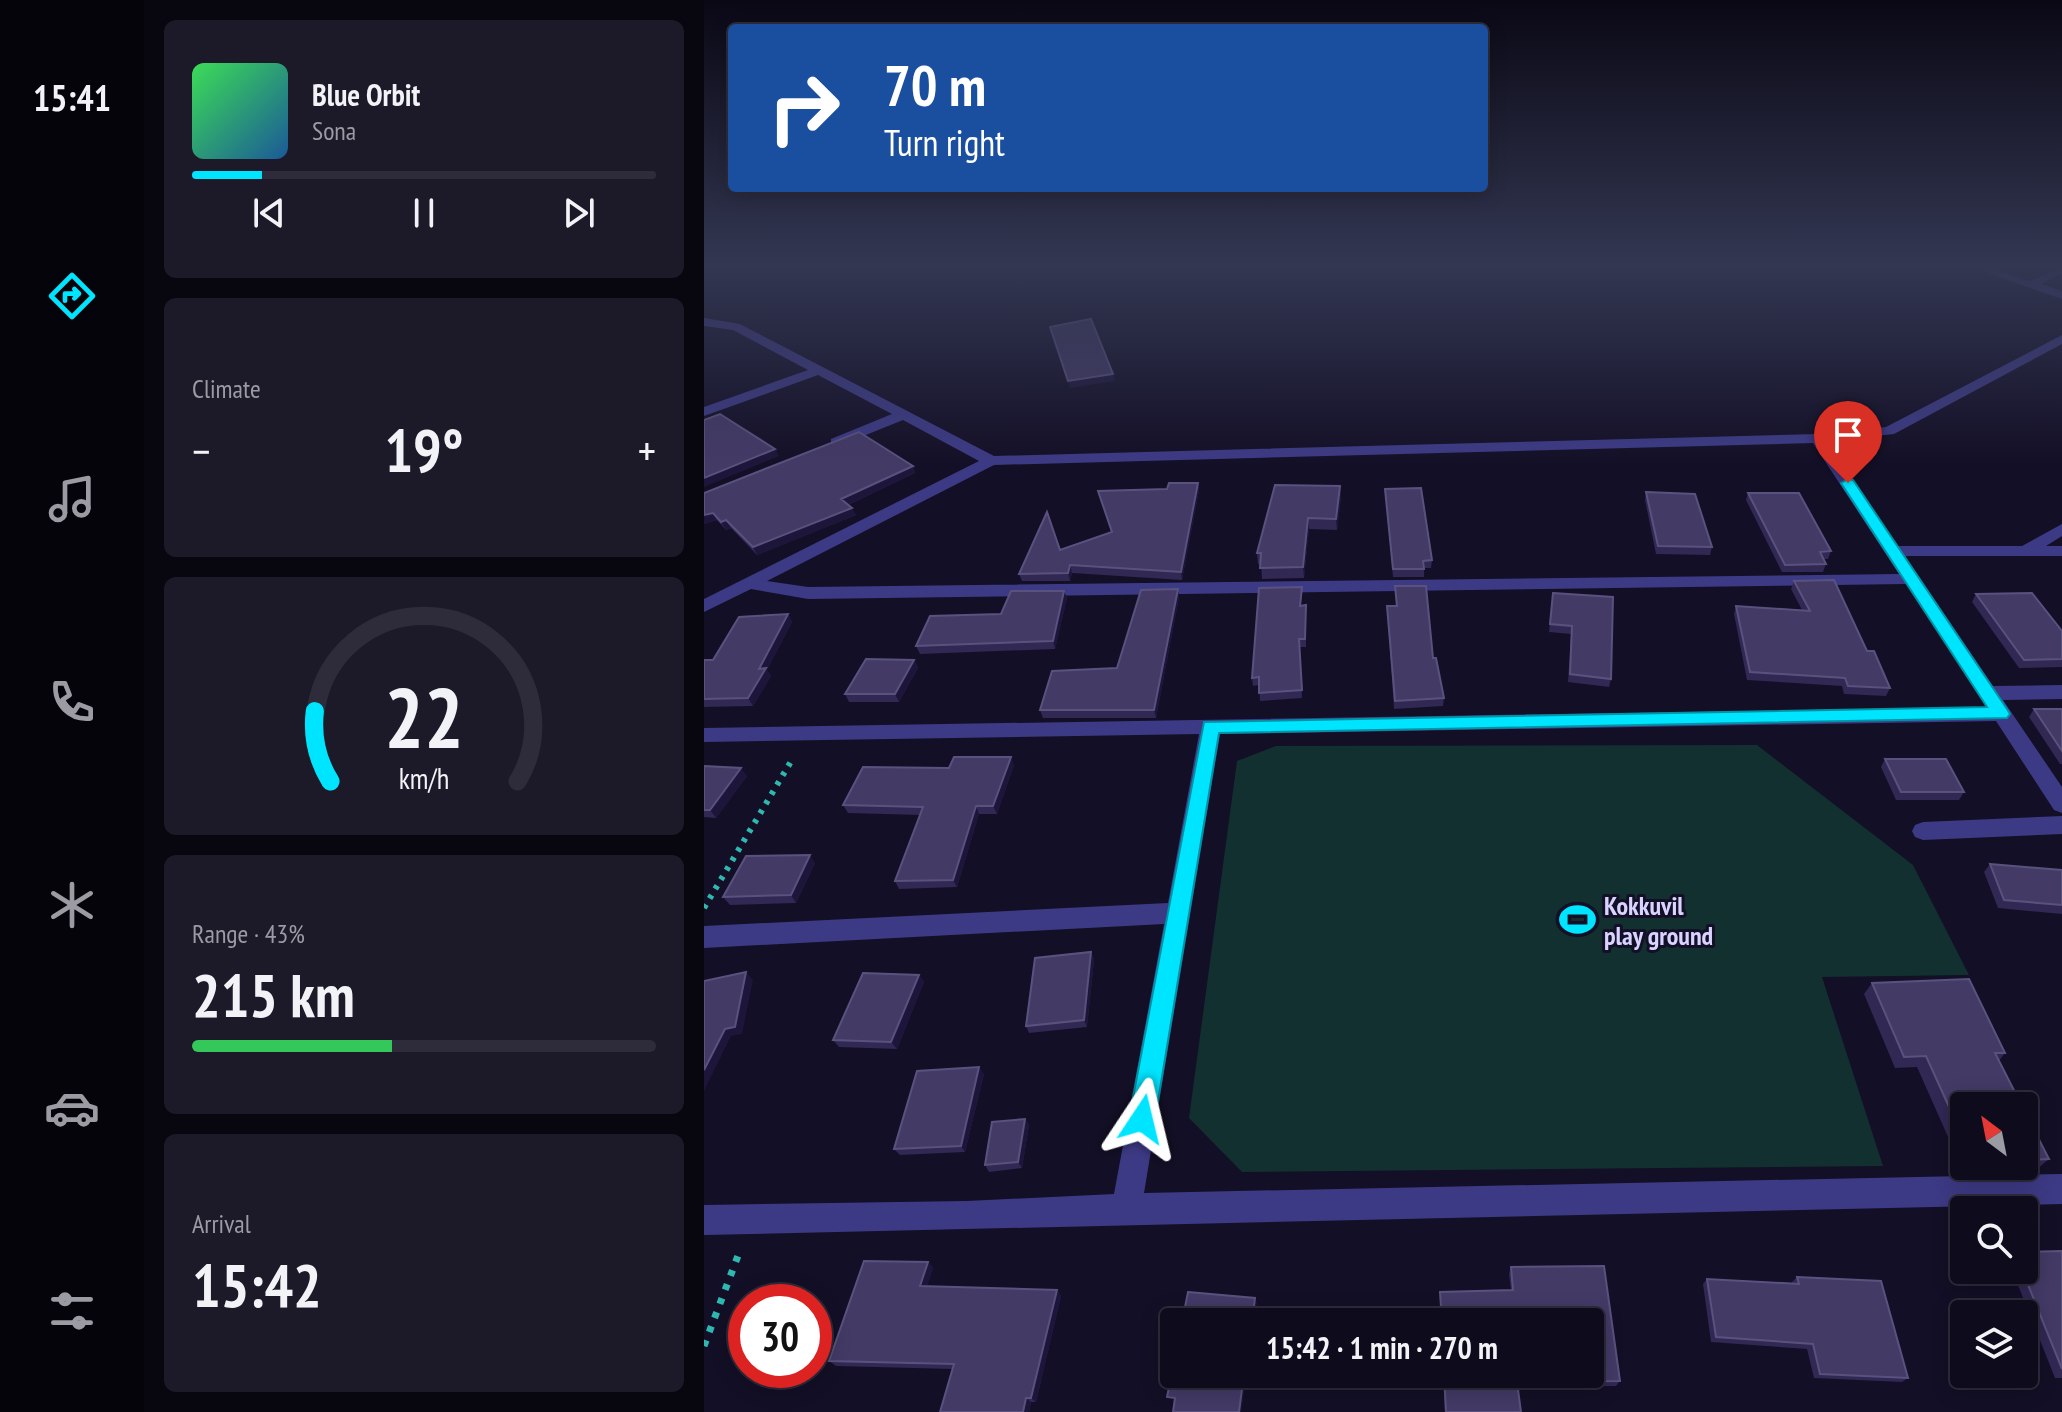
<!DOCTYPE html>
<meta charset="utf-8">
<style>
body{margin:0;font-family:"PT Sans Narrow",sans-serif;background:#1c1929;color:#f1f3f6;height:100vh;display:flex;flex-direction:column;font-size:30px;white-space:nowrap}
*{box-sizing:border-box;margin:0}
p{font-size:26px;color:#9b9ba3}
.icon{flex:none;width:44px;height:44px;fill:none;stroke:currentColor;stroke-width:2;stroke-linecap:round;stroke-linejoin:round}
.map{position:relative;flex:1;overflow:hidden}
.drawer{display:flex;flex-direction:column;gap:20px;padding:20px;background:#08060f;width:560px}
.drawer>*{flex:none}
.banner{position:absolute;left:24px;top:24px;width:760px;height:168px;border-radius:8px;box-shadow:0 4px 20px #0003,0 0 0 2px #2e2b3b;background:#1a4fa0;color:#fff;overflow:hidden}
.needle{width:52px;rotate:328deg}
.fabs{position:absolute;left:1246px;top:1092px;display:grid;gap:16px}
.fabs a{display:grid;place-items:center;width:88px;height:88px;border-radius:8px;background:#0e0b1c;box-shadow:0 4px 20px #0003,0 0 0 2px #2e2b3b;font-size:40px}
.speed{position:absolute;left:24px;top:1284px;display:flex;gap:16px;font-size:40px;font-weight:700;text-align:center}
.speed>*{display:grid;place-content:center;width:104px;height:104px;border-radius:50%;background:#0e0b1c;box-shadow:0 4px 20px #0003,0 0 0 2px #2e2b3b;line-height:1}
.speed .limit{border:12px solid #d22;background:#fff;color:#111}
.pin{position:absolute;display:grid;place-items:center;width:68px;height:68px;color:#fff;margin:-82px -34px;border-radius:50% 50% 50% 0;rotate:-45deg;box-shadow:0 0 8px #0007}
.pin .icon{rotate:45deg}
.me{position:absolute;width:88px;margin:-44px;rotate:10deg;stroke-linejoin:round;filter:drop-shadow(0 0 6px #0008)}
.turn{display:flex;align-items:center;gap:28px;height:168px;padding:0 24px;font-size:36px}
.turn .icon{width:104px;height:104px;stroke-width:2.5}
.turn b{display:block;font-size:56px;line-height:68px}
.big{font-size:60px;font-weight:700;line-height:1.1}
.drawer .card{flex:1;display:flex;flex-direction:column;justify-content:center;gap:12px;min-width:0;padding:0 28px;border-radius:12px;background:#1c1929}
.drawer .dial{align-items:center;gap:0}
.dial svg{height:208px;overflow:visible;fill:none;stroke:#2e2b3b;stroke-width:7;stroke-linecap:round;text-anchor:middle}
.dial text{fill:#f1f3f6;stroke:none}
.song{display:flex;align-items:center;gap:24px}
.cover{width:96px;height:96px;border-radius:12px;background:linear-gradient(135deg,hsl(130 70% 55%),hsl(210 70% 35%))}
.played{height:8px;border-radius:4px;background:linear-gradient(90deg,#00e5ff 15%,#2e2b3b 15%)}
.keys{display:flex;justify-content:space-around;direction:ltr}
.heat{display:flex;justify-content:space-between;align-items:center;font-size:44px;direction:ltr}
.charge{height:12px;border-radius:6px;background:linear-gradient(90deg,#34c759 43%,#2e2b3b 0)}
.trip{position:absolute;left:456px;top:1308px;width:444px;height:80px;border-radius:8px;background:#0e0b1c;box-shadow:0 4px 20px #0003,0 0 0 2px #2e2b3b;font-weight:700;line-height:80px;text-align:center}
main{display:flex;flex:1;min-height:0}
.dock{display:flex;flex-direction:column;width:144px;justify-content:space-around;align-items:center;background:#06040b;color:#9b9ba3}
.dock .icon{width:56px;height:56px}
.dock .on{color:#00e5ff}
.dock b{font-size:36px;color:#f1f3f6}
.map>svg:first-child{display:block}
.green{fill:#12302f}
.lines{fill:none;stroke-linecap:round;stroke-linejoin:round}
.path-far1{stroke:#2fb8b0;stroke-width:6;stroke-dasharray:4 7;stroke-linecap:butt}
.path{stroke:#2fb8b0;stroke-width:7;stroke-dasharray:6 9;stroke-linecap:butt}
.minor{fill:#3d3a85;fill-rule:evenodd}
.wall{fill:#312854}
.shaded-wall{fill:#1d163a}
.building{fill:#433a66;stroke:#5a527e;stroke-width:2}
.route{fill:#00e5ff;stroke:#0095a6;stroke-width:2}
.labels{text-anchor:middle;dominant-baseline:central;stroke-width:6;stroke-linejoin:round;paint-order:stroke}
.near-poi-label{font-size:26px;font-weight:bold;fill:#d9d4ff;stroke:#130f26;text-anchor:start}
</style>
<main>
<nav class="dock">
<b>15:41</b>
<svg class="icon on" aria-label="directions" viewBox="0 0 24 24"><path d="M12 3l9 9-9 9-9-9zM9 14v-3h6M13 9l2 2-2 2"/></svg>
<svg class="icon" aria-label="music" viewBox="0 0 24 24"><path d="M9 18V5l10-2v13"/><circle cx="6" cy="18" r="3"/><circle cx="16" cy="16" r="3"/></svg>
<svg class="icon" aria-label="phone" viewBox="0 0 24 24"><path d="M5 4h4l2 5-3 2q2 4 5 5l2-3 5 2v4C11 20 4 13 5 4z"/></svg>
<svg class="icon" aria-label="climate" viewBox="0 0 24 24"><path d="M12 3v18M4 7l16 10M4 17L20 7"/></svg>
<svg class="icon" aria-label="car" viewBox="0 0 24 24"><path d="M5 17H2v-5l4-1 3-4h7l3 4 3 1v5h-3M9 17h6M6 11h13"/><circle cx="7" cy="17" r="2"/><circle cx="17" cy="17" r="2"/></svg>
<svg class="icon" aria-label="filters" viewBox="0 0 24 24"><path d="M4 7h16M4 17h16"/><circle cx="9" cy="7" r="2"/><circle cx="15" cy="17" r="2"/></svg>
</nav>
<section class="drawer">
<div class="card">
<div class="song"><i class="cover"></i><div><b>Blue Orbit</b><p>Sona</p></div></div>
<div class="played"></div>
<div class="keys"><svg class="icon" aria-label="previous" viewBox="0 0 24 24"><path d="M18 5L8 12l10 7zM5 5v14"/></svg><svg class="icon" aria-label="pause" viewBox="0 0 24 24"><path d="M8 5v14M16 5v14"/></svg><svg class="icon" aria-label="next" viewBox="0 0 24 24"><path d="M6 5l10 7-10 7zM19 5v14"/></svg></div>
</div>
<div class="card"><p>Climate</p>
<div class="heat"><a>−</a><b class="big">19°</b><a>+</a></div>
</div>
<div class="card dial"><svg viewBox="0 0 100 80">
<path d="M14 69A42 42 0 1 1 86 69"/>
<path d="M14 69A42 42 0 0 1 8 42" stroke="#00e5ff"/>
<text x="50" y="56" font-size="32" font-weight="700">22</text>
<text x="50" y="72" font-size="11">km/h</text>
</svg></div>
<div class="card"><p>Range · 43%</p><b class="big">215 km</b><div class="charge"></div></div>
<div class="card"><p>Arrival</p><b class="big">15:42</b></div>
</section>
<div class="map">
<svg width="1358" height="1412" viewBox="0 0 1358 1412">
<rect width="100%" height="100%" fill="#130f26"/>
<path class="green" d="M1053,745L1209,865L1265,975L1118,977L1179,1166L538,1172L485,1118L533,761L572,746Z"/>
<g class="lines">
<path class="path-far1" d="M0,908L89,758"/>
<path class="path" d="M0,1346L35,1253"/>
<path class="minor" d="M1267,267H1284L1326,281L1358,267V273L1337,284L1358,291V299Z
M0,318L36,324L290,456L1113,434L1182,427L1358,335V344L1190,434L1123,441L1194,546H1318L1358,524V536L1342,546H1358V556H1201L1289,686L1358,685V699L1299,700L1358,787V813L1350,810L1292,721L516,734L440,1193L1358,1174V1204L0,1235V1205L263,1201L410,1194L460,924L0,948V926L464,903L495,734L0,742V728L1283,707L1202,584L104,599L47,589L0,612V599L275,461L199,420L137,445H127V439L188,414L114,375L0,416V407L104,370L29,330L0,326ZM1109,443L1195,574L104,587L63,581L290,465Z
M1358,816V834L1219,840L1211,837L1208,831L1211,825L1219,822Z"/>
</g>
<path class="wall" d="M209,466L211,473L144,505L152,515L53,555L27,528L22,530L13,520L0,524V493Z
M494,483L495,490L478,580L368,573L366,581H318L315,574L356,550L407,532L394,491L463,489Z
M636,486L637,497L633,530L605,529L600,578L558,579L557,564H554L553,553Z
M681,489L728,560L727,568H720V577H689Z
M942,492L1008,547L1006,555L952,554L941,500Z
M1044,493L1127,551L1124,559H1120L1122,564L1119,572H1078L1042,500Z
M1090,581L1163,651L1186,688L1182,696L1140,694L1138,686L1043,680L1030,614L1032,606L1098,610L1087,589Z
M691,586L729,658L740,698L739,706L690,709L683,606H692Z
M598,587L597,606L602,605V647H596L598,698L556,701L555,685L549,686L548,678Z
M474,589L475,597L452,718H339L336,710L413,668Z
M360,591L363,598L351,649L216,654L212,646Z
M849,593L907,679L905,687L864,682L867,634L845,632Z
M1272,594L1358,631V667L1315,668L1268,602Z
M84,614L88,622L63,670L67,676L49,706L0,707V660H9Z
M210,660L214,668L195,702H145L141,694Z
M1330,709H1358V764H1356L1325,717Z
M1181,759L1260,792L1255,800H1192L1177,767Z
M310,765L293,814H275L253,887L195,889L191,881L216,815L144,813L139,805L245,768Z
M0,766L43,776L12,818L0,817Z
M111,863L92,903L26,905L19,897Z
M1286,864L1358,870V914L1294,908L1280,872Z
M387,952L390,960L383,1027L325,1033L322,1026Z
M215,975L220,982L193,1049L135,1047L129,1040Z
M1168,983L1301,1053L1260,1106V1166H1320V1110L1345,1159L1333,1169L1260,1173L1213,1067L1191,1068L1160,994Z
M280,1074L261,1152L196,1155L190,1149Z
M321,1119L325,1125L318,1168L285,1172L281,1165Z
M1358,1251V1378H1351L1308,1270H1320Z
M900,1266L916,1381L912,1386L814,1387L817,1412H741L739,1374H886V1322H736V1292L807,1290L805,1274L807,1267Z
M229,1267L223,1286L353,1290L357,1296L332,1402H327L325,1412H236L248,1369L132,1366L125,1361Z
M1093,1277L1204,1378L1198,1382L1110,1378L1103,1349L1007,1342L999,1284L1003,1279L1088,1283V1282Z"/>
<path class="shaded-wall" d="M409,374L411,381L366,388L364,381Z
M71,449L75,456L0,487V478Z
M209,466L211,473L141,506L137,499Z
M494,483L495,490L478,580L477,572Z
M636,486L637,497L633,530L632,519Z
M148,508L152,515L53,555L49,547Z
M9,513L13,520L0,524V515Z
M604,518L605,529L600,578L599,567Z
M22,520L27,528L22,530L17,522Z
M366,565L368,573L366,581L364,573Z
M474,589L475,597L452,718L450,710Z
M360,591L363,598L351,649L349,641Z
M84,614L88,622L63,670L67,676L49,706L44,698L55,669Z
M210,660L214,668L195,702L191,694Z
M307,757L310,765L293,814L289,806Z
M37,768L43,776L12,818L6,810Z
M272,806L275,814L253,887L249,880Z
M106,855L111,863L92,903L87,895Z
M387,952L390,960L383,1027L380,1020Z
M42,972L49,980L38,1034L27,1036L0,1091V1070Z
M215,975L220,982L193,1049L187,1042Z
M275,1067L280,1074L261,1152L257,1146Z
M321,1119L325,1125L318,1168L314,1162Z
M224,1262L229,1267L222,1291L216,1286Z
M353,1290L357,1296L332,1402L327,1398Z
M551,1298L553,1303L550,1322H548Z
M540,1374H543L537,1412H535Z
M322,1398L327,1402L325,1412H319Z"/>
<path class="building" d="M387,319L409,374L364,381L346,327Z
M16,414L71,449L0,478V420Z
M155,432L209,466L137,499L148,508L49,547L22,520L17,522L9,513L0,515V493Z
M465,483H494L477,572L366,565L364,573L315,574L343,512L356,550L408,532L394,491L463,489Z
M571,485L636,486L632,519L604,518L599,567L556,568L557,553H553Z
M717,488L728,560L719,561L720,569H689L681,489Z
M942,492L991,494L1008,547L954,546Z
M1044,493H1095L1127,551L1116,552L1122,564L1081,565Z
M1130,580L1163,651H1170L1186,688L1144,686L1141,678L1046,672L1032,606L1106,611L1090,581Z
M691,586H722L729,658H732L740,698L691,701L683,606H693Z
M598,587L596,606L602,605L601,639H595L598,690L555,693V677L548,678L555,588Z
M474,589L450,710H336L348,671L413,668L437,590Z
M307,591H360L349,641L212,646L226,616L297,614Z
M849,593L909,597L907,679L866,674L868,626L846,624Z
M1328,593L1358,631V659L1320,660L1272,594Z
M84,614L55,669L62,668L44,698L0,699V660H9L35,617Z
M162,659L210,660L191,694H141Z
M1330,709H1358V751Z
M250,757H307L289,806H272L249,880L191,881L219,807L139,805L159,767L245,768Z
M1181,759H1242L1260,792H1197Z
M0,766L37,768L6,810H0Z
M106,855L87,895L19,897L42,856Z
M1286,864L1358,870V905L1300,900Z
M387,952L380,1020L322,1026L331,958Z
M42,972L31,1027L21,1029L0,1070V981Z
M159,973L215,975L187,1042L129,1040Z
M1265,979L1301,1053H1291L1318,1106H1260V1140L1222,1056L1200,1057L1168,983Z
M275,1067L257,1146L190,1149L213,1071Z
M1320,1110L1345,1159L1320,1160Z
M321,1119L314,1162L281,1165L288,1122Z
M1358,1251V1369L1318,1270H1320V1252Z
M160,1261L224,1262L216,1286L353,1290L327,1398H322L319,1412H236L250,1364L125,1361Z
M900,1266L916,1381L813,1382L817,1412H742L740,1374H886V1322H738L736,1292L809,1290L807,1267Z
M1093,1277L1177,1281L1204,1378L1116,1374L1109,1344L1012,1337L1003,1279L1095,1284Z
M484,1292L551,1298L548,1322H478Z
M470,1363V1374H540L535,1412H469L471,1398L463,1397Z"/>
<linearGradient id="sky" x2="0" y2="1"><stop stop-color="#0a0815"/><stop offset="0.57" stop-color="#333752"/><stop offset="1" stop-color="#333752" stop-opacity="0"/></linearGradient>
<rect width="1358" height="465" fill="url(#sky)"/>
<path class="route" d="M1144,479L1149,480L1303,709L1306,714L1303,718L515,733L451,1119L447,1128L438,1132L429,1128L425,1119L500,722L1283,707L1137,483Z"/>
<defs>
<symbol id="stadium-bare" viewBox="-9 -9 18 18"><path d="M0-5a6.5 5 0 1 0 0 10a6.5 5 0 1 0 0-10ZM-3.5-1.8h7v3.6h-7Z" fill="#00e5ff" stroke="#130f26" stroke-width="2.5" paint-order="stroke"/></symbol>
</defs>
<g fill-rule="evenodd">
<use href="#stadium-bare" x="848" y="894" width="51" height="51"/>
</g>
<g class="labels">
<g class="near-poi-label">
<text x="900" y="905">Kokkuvil<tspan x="900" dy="30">play ground</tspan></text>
</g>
</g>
</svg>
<div class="fabs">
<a><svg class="needle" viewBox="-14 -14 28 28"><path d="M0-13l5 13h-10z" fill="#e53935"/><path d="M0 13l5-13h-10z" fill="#9b9ba3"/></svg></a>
<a><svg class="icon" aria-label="search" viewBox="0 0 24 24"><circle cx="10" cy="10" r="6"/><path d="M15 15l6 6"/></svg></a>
<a><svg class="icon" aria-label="layers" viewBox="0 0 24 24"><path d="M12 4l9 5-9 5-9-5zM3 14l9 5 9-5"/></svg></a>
</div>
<div class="speed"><div class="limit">30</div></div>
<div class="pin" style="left:1144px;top:483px;background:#d93025"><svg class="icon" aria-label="arrive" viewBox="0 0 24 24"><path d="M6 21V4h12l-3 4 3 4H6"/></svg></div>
<svg class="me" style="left:438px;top:1119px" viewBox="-20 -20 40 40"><path d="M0-17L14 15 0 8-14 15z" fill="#00e5ff" stroke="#fff" stroke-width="4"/></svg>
<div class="trip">15:42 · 1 min · 270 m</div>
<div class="banner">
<div class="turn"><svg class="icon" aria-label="right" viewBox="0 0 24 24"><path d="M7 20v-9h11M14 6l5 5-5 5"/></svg><div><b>70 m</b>Turn right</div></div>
</div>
</div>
</main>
